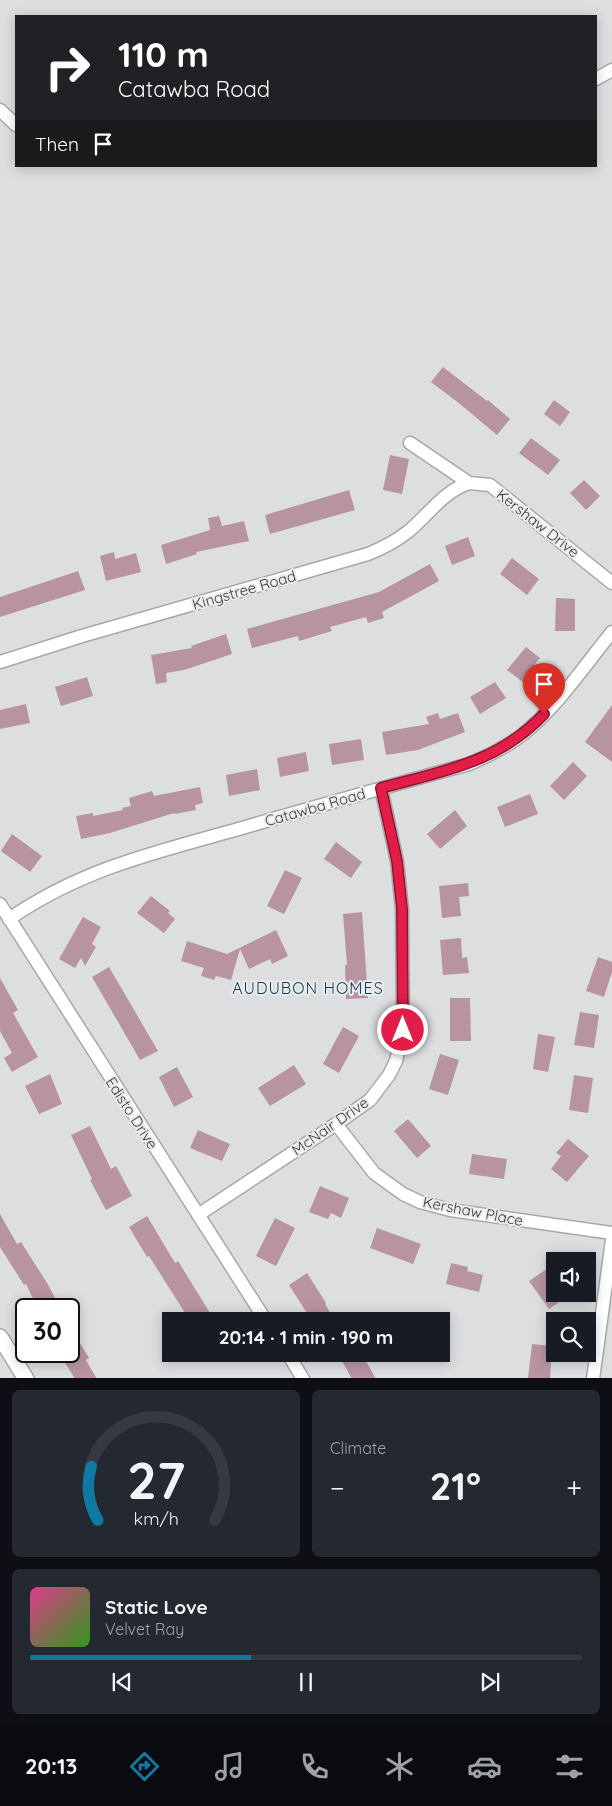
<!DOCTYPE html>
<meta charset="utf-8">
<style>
body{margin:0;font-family:Quicksand,sans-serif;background:#242831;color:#f1f3f6;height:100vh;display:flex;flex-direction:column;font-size:19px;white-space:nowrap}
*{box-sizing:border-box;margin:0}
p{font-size:16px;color:#9ea1a6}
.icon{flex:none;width:28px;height:28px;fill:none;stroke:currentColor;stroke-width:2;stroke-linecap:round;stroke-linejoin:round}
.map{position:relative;height:1378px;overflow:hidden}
.sheet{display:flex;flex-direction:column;gap:12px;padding:12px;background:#0d0f14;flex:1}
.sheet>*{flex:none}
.guide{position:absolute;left:15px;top:15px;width:582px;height:152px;border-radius:0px;box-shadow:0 2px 12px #0003;background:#202124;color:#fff;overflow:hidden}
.tools{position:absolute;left:546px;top:1252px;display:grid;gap:10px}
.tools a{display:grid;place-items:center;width:50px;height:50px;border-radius:0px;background:#171b24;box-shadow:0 2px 12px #0003;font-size:25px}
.speed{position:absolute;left:15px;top:1298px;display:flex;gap:10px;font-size:25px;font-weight:700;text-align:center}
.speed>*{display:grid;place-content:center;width:65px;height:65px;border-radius:50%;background:#171b24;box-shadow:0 2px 12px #0003;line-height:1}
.speed .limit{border:2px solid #111;border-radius:8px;background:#fff;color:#111}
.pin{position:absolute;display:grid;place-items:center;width:42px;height:42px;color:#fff;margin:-51px -21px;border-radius:50% 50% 50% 0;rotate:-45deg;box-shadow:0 0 5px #0007}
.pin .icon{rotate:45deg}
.me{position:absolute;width:55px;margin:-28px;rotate:0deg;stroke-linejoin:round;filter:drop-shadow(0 0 4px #0008)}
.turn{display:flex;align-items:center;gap:18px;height:105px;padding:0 20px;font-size:22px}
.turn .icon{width:65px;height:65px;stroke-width:2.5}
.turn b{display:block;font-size:35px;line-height:42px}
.then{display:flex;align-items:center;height:48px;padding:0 20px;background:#0003;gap:10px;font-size:19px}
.big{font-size:38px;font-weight:700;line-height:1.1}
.sheet .card{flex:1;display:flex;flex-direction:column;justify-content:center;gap:8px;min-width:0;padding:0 18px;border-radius:8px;background:#242831}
.sheet .dial{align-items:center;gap:0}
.dial svg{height:130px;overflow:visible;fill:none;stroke:#363941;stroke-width:7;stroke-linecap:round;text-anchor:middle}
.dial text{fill:#f1f3f6;stroke:none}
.song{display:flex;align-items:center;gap:15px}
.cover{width:60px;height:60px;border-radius:8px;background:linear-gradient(135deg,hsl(330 70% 55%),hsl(110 70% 35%))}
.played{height:5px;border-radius:2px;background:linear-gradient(90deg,#0f79a4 40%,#363941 40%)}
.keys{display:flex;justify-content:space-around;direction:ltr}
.heat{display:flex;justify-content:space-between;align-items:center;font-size:28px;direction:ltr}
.sheet .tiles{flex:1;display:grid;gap:12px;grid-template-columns:1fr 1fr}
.card:last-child{grid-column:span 2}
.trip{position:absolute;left:162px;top:1312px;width:288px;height:50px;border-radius:0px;background:#171b24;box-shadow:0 2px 12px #0003;font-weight:700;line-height:50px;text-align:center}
.tab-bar{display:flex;height:80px;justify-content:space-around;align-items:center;background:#090b0e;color:#9ea1a6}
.tab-bar .icon{width:35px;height:35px}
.tab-bar .on{color:#0f79a4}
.tab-bar b{font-size:22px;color:#f1f3f6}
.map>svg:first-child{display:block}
.building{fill:#b894a2}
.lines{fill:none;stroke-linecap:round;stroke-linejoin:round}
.minor-casing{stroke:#a7a8a9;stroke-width:15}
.tertiary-casing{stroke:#a7a8a9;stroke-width:18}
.minor{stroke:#fff;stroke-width:12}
.tertiary{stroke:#fff;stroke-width:15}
.route-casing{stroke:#92132f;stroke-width:12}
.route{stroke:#e11d48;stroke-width:9}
.labels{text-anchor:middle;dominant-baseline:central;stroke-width:4;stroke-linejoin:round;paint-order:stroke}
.street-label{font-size:15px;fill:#3a3a3b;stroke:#eaebed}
.neighbourhood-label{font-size:16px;letter-spacing:1px;fill:#103d52;stroke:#eaebed}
</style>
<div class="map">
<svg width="612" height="1379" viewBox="0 0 612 1379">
<rect width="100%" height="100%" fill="#dddee0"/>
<path class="building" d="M443,367L487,401L488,400L510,419L497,435L460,404L431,382Z
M554,400L570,412L560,426L544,414Z
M531,438L560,460L548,475L519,453Z
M390,455L409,459L402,494L383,490Z
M584,480L600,496L586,510L570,493Z
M349,490L355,510L270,534L265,515Z
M219,516L222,526L244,521L249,541L196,552L197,554L166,564L161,545L210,530L208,518Z
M468,537L475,556L452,565L445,546Z
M114,552L115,559L136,553L141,572L106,581L100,556Z
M512,558L539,579L527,595L500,574Z
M430,564L439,581L382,612L384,618L368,623L366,617L330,627L332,631L299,641L298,636L252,648L247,629L379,592Z
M78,571L85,590L0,617V597Z
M556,598L575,599V631H555Z
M226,634L232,654L184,670L166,673L167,682L156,684L151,655L192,648L191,646Z
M526,647L540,658L534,665L536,668L524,683L507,670Z
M87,677L93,696L61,706L55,687Z
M495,682L506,698L480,714L470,697Z
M26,704L30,723L0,729V710Z
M612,705V762L585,742Z
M438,713L440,719L458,713L465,732L418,750L386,755L382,732L429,724L426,717Z
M361,739L364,760L332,765L329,744Z
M306,752L309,771L280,777L277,758Z
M573,762L587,776L564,800L550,786Z
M257,769L260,790L229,796L226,775Z
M200,787L203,803L195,805L196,810L175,814L174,813L110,833L81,839L76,816L93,813V816L123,810L122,808L131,806L129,798L152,791L154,796Z
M530,794L538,814L505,827L497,807Z
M455,810L467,826L440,849L427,834Z
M12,834L42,856L30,872L1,851Z
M336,842L362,862L351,878L324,859Z
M285,870L302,878L284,914L267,906Z
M468,883L469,896L459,897L461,916L442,918L439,886Z
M151,896L170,911L168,913L175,919L164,933L137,913Z
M362,912L368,998L346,999L345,965H347L343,914Z
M83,917L101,927L92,944L96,947L85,966L81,958L75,968L59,959Z
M276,930L288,956L272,964L270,959L249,969L240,949L231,980L216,976L214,980L201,976L204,968L181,961L187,941L227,954Z
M461,938L462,958L467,957L469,973L443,975L440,940Z
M598,957L612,962V972L604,997L586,991Z
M109,967L158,1051L140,1060L92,977Z
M0,978L18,1010L13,1013L38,1057L12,1072L4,1058L12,1053L0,1031Z
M450,998H470L471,1041H450Z
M580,1012L599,1015L594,1048L574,1045Z
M343,1027L359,1036L339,1073L323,1064Z
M538,1034L555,1037L548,1072L533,1069Z
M440,1054L459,1060L448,1095L429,1089Z
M294,1065L306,1084L270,1106L258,1088Z
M177,1067L193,1097L174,1107L159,1077Z
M50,1074L62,1104L39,1114L25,1086Z
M574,1075L593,1078L588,1113L569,1110Z
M408,1119L431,1146L417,1158L394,1131Z
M90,1126L111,1169L116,1166L132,1196L106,1210L90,1180L92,1179L71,1135Z
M198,1130L230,1144L222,1161L190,1148Z
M568,1139L589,1156L567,1182L551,1169L561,1156L556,1153Z
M472,1154L507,1159L504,1179L469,1174Z
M320,1186L349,1198L341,1218L331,1213L328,1219L309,1212Z
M0,1214L17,1244L21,1242L47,1283L61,1309H38L26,1284L24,1285L0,1247Z
M147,1216L175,1263L178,1261L215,1321H193L187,1312L185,1313L149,1256L147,1257L129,1227Z
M275,1218L295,1228L276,1266L256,1256Z
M377,1228L421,1244L413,1264L370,1248Z
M451,1263L468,1267L467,1271L483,1275L479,1292L446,1284Z
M547,1269L555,1279V1294H571L549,1309L529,1281Z
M307,1273L326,1303L325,1304L335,1321H312L289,1285Z
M69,1325L89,1358L86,1360L97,1379H75L58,1351H69Z
M532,1344L552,1346L550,1379L528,1378Z
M338,1354H362L376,1379H352Z"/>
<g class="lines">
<defs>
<path id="minor" d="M596,79L612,70
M0,110L16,125
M410,443L469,483L490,485L612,583
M0,662L82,636L368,554C383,548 396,541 409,531C429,514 444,491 469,483
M0,904L266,1321
M9,919C83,868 157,852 242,828C317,806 393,785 469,764C488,756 507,747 523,734C557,707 585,665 612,632
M336,1124L374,1173L403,1194L420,1202L450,1210L612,1233
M198,1215L336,1124L370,1100L389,1075L396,1061L403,1030L402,909L397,861L381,788
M288,1354L303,1379
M593,1379L612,1240"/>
<path id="tertiary" d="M0,1337L26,1379"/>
</defs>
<use href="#minor" class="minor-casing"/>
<use href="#tertiary" class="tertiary-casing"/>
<use href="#minor" class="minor"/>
<use href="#tertiary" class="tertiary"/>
</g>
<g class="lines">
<defs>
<path id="route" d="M403,1030L402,909L397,861L381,788C443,771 498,763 544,714"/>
</defs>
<use href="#route" class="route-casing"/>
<use href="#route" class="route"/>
</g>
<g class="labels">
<g class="street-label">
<text transform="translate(538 523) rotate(38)">Kershaw Drive</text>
<text transform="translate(244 590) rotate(-16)">Kingstree Road</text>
<text transform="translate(315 807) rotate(-16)">Catawba Road</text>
<text transform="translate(132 1113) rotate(57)">Edisto Drive</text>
<text transform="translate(330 1126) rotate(-35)">McNair Drive</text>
<text transform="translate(473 1211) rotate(11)">Kershaw Place</text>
</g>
<g class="neighbourhood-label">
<text x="308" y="988">AUDUBON HOMES</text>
</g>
</g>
</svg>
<div class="tools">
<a><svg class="icon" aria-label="sound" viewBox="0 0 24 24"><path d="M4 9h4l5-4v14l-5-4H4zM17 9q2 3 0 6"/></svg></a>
<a><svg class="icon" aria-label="search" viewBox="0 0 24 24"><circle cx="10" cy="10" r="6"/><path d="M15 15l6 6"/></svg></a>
</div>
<div class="speed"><div class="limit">30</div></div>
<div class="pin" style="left:544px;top:714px;background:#d93025"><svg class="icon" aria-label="arrive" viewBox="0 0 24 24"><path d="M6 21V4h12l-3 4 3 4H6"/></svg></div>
<svg class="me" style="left:403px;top:1030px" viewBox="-20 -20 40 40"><circle r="17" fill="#e11d48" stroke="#fff" stroke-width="3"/><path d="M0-11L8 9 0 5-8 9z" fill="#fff"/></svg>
<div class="trip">20:14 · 1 min · 190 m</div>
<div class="guide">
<div class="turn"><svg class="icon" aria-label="right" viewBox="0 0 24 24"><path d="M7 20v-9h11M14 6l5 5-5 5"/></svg><div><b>110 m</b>Catawba Road</div></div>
<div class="then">Then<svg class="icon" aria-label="arrive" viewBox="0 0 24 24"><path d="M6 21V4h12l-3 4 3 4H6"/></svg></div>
</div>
</div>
<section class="sheet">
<div class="tiles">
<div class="card dial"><svg viewBox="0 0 100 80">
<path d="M14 69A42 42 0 1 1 86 69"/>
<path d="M14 69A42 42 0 0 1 10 36" stroke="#0f79a4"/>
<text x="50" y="56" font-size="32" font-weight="700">27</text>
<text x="50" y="72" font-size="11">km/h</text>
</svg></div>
<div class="card"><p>Climate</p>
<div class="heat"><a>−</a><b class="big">21°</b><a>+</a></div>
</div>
<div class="card">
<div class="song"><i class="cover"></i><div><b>Static Love</b><p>Velvet Ray</p></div></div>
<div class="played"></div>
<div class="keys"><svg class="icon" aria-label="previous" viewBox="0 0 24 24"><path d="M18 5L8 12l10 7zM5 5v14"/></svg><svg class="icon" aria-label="pause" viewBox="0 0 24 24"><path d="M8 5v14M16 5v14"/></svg><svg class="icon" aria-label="next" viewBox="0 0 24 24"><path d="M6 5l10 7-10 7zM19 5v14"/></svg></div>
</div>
</div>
</section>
<nav class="tab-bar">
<b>20:13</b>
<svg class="icon on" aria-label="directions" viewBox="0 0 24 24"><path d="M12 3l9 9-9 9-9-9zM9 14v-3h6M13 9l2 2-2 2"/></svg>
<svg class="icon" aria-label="music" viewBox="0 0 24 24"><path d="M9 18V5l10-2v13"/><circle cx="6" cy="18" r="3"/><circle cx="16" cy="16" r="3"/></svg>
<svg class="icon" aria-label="phone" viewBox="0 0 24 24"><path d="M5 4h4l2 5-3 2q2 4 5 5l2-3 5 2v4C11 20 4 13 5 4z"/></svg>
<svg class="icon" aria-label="climate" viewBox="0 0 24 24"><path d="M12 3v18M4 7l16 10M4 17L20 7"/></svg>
<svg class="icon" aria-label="car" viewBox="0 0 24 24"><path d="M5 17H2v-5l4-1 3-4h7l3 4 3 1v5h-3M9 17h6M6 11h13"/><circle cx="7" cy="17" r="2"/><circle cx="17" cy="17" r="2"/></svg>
<svg class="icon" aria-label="filters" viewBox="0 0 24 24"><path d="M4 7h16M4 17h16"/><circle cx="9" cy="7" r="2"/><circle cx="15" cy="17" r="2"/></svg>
</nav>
